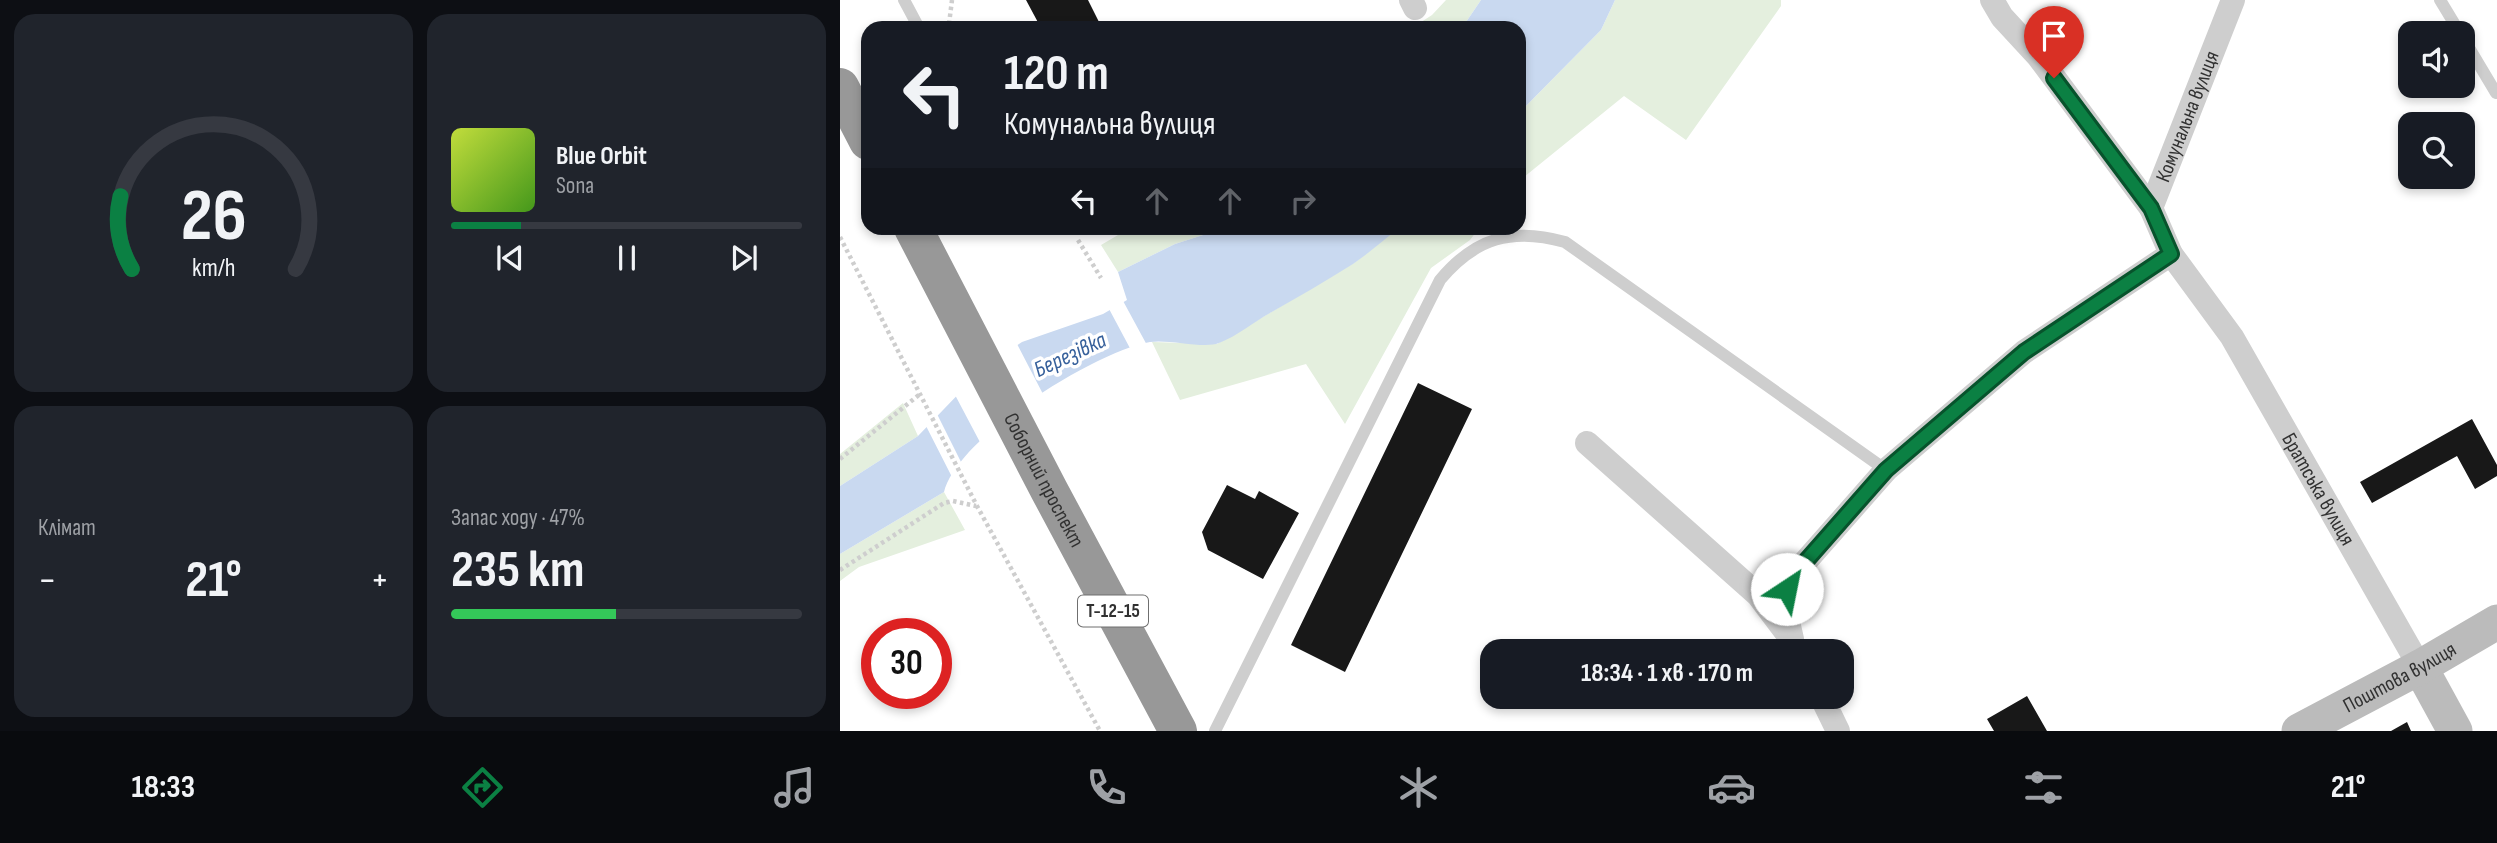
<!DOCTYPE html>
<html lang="uk">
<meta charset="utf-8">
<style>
body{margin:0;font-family:"Sofia Sans Condensed",sans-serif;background:#20242c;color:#f1f3f6;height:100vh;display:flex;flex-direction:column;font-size:26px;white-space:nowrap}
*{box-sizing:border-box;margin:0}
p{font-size:23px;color:#9ea1a6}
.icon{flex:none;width:38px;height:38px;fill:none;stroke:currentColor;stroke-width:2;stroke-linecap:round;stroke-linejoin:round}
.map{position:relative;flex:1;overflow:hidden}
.details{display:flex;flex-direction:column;gap:14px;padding:14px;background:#0d0f14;width:840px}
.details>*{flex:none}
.guide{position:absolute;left:21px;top:21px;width:665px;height:214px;border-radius:21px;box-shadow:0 4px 10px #0003;background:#171b24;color:#f1f3f6;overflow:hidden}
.buttons{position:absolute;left:1558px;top:21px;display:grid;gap:14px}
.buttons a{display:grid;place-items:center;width:77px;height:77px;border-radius:14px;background:#171b24;box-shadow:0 4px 10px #0003;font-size:35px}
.speed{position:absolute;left:21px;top:618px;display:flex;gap:14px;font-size:35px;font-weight:700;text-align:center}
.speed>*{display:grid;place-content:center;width:91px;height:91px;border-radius:50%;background:#171b24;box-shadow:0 4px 10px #0003;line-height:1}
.speed .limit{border:10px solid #d22;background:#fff;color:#111}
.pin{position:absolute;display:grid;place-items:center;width:60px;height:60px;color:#fff;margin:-72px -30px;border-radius:50% 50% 50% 0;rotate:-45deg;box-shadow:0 0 7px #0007}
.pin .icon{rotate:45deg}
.me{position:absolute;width:77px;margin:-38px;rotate:34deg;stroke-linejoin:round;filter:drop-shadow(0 0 5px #0008)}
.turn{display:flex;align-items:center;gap:24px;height:147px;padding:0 28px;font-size:32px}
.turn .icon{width:91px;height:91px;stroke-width:2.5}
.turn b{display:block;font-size:49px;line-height:60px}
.lanes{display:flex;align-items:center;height:66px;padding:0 28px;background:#0003;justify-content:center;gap:35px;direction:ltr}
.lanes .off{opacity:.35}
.big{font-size:52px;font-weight:700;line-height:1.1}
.details .widget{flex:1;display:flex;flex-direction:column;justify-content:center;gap:10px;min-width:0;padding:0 24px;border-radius:21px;background:#20242c}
.details .dial{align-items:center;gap:0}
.dial svg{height:182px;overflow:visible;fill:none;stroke:#363941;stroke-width:7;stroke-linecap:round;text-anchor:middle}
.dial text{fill:#f1f3f6;stroke:none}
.song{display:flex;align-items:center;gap:21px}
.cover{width:84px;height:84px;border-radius:10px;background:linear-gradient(135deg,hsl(70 70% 55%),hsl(100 70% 35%))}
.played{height:7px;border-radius:4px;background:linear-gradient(90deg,#0b8043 20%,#363941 20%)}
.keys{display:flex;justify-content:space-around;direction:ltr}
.heat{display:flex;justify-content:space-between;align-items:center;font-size:38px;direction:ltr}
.charge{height:10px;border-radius:5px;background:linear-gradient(90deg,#34c759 47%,#363941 0)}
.details .tiles{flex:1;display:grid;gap:14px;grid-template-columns:repeat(2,1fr)}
.trip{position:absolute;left:640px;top:639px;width:374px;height:70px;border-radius:21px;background:#171b24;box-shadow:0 4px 10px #0003;font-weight:700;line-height:70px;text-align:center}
.tabs{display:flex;height:112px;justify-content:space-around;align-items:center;background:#090b0e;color:#9ea1a6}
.tabs .icon{width:49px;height:49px}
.tabs .on{color:#0b8043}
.tabs b{font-size:32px;color:#f1f3f6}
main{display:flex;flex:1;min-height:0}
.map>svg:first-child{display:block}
.green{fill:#e4efde}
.water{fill:#c9d9f0}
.pier{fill:#fff}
.building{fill:#181818}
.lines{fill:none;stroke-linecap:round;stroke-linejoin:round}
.path{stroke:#cecece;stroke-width:4.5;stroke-dasharray:3.5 3.5;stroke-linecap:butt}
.lane{stroke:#cecece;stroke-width:12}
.street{stroke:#cecece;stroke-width:24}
.secondary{stroke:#bbb;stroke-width:35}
.highway{stroke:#989898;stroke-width:38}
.route-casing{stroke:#07532c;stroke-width:18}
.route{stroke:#0b8043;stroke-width:12}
.labels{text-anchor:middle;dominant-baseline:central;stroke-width:7;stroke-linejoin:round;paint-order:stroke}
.shield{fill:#fff;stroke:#6f6f6f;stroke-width:2}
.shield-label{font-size:19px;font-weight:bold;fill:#313131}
.street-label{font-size:21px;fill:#313131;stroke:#fff}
.water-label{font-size:23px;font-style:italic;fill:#36609b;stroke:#fff}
</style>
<main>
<section class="details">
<div class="tiles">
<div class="widget dial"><svg viewBox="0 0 100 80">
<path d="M14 69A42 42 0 1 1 86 69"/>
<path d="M14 69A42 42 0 0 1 9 37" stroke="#0b8043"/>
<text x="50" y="56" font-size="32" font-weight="700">26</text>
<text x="50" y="72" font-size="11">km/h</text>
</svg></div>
<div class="widget">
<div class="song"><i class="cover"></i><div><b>Blue Orbit</b><p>Sona</p></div></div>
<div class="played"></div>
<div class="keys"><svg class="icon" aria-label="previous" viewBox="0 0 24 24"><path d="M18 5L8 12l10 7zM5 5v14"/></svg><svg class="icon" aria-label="pause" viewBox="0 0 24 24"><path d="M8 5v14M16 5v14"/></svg><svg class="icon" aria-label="next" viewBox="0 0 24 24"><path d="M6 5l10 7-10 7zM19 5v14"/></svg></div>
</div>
<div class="widget"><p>Клімат</p>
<div class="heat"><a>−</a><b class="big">21°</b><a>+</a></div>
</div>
<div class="widget"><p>Запас ходу · 47%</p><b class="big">235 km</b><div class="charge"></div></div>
</div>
</section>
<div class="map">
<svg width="1657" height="731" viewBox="0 0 1657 731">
<rect width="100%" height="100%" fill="#fff"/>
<path class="green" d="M606,0H641L622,28H572L592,15Z
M775,0H941V6L846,140L784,96L679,181V113L761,30Z
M290,228H385L335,244L278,272L261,245Z
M559,228H639L630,240L591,268L505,424L466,364L340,400L312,342L377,344L514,263Z
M63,403L78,436L0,486V454Z
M104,492L125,530L19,567L0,581V554Z"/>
<path class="water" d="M641,0H775L761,30L679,113V28H622Z
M385,228H559C544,240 529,253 513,264C486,281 458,297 430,313C414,322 397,336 379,343C364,349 329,339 310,342C256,351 117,437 104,492L0,554V486L78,436L129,383L158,358L182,342L263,314L287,300L278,272L335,244Z"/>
<path class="pier" d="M282,299L308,347L292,352L268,307Z
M176,342L204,396L188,405L142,446L114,393L155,356Z
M96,412L123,466L113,479L85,424Z"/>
<path class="building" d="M186,0H248L262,28H201Z
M578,383L632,409L505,672L451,645Z
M1632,419L1657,465V476L1635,489L1617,456L1532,503L1520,482Z
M387,485L415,499L419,491L459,513L423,579L368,550L362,532Z
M1187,696L1207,731H1154L1147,719Z
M1567,722L1571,731H1551Z"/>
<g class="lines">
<path class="path" d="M109,24L112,0
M0,237L137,506L260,731
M238,240L261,278
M0,459L80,394
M0,570L104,503L113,501L136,506"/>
<path class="lane" d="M64,0L79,28
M1600,0L1620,33
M1622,36L1656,93
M375,731L600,280C635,238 672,227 725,242L1046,470"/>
<g class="street">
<path d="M571,0L575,8"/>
<path d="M1152,0L1162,17L1198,56L1311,208"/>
<path id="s1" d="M1331,254L1392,337L1580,667"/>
<path d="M747,443L918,595L949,636"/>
<path id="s2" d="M952,639C945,610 942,597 958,570L1046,470L1184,352L1331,254L1311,208L1393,0"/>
<path d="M981,696L998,731"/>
</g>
<g class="secondary">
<path d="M1580,667L1615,731"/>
<path id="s3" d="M1459,731L1580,667L1657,622"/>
</g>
<g class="highway">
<path d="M0,87L28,141"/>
<path id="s4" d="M73,228L209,490L338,731"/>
</g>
</g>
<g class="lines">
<defs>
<path id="route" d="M947,589L958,570L1046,470L1184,352L1331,254L1311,208L1214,78"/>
</defs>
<use href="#route" class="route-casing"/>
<use href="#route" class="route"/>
</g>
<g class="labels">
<rect class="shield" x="238" y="595.5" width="70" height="31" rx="5"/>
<g class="shield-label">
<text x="273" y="611">Т-12-15</text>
</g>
<g class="street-label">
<text stroke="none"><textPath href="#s2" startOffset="712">Комунальна вулиця</textPath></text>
<text stroke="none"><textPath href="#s4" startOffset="284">Соборний проспект</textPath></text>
<text stroke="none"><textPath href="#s1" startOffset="278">Братська вулиця</textPath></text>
<text stroke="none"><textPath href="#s3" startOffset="114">Поштова вулиця</textPath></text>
</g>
<g class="water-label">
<text transform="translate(230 355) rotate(-25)">Березівка</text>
</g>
</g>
</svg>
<div class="buttons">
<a><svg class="icon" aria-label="sound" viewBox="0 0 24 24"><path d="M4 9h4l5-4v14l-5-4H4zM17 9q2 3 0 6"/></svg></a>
<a><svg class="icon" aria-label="search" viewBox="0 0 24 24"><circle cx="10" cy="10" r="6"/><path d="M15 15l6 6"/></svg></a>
</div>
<div class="speed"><div class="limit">30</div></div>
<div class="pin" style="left:1214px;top:78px;background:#d93025"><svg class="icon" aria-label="arrive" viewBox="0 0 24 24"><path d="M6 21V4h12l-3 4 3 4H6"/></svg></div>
<svg class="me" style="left:947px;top:589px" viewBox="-20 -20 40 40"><circle r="19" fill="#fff"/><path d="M0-13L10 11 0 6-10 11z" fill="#0b8043"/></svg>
<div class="trip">18:34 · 1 хв · 170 m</div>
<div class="guide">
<div class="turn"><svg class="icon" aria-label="left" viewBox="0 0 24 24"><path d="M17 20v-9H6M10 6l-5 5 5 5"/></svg><div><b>120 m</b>Комунальна вулиця</div></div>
<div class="lanes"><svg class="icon" aria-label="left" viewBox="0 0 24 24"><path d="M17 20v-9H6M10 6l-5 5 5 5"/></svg><svg class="icon off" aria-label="ahead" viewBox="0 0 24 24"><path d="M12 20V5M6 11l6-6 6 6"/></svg><svg class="icon off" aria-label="ahead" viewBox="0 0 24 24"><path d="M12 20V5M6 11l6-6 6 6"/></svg><svg class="icon off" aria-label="right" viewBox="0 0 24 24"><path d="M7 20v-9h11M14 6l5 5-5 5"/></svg></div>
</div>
</div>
</main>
<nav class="tabs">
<b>18:33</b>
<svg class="icon on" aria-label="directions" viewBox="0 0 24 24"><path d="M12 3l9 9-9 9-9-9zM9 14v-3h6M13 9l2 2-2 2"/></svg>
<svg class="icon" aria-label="music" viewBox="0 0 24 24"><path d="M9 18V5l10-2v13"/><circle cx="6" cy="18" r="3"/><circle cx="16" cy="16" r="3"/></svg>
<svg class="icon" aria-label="phone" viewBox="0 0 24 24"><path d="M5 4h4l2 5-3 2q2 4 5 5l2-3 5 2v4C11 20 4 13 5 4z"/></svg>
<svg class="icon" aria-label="climate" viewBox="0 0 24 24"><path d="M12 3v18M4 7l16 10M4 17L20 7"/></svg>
<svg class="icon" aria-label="car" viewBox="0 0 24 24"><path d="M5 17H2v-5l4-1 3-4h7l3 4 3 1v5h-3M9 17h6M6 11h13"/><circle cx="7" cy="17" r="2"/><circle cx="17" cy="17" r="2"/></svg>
<svg class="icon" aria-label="filters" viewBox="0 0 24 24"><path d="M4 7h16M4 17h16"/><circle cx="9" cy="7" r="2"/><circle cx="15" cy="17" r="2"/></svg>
<b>21°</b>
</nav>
